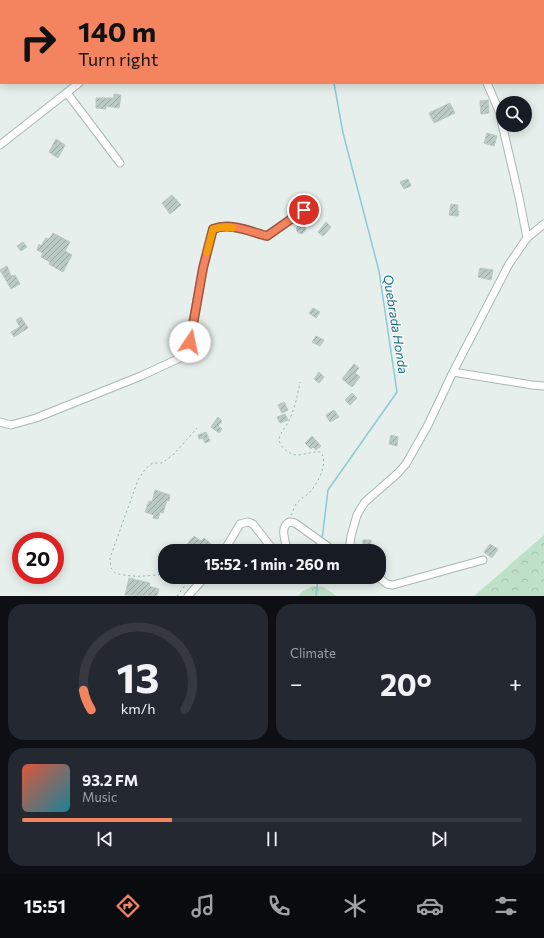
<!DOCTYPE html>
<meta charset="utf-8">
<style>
body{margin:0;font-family:Commissioner,sans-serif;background:#242831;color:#f1f3f6;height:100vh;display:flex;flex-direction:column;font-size:15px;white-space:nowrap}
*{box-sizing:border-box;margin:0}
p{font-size:13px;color:#9ea1a6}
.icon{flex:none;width:22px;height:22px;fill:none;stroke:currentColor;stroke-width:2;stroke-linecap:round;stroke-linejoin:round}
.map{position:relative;height:596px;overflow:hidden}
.side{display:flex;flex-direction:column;gap:8px;padding:8px;background:#0d0f14;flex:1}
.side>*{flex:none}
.hud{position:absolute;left:0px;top:0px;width:544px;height:84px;box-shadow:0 2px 10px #0003;background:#f4845f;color:#111;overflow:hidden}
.buttons{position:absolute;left:496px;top:96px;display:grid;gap:8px}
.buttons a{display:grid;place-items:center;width:36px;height:36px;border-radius:50%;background:#171b24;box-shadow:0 2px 10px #0003;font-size:20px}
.speed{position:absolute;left:12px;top:532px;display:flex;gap:8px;font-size:20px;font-weight:700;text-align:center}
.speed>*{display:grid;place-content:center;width:52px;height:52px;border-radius:50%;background:#171b24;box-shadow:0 2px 10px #0003;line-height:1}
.speed .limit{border:6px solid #d22;background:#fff;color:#111}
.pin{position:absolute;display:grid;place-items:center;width:34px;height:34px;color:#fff;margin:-17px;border:2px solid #fff;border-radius:50%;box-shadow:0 1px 4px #0007}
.me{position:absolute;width:44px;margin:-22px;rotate:11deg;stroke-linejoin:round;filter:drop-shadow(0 0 3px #0008)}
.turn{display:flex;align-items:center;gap:14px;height:84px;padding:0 12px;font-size:18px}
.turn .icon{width:52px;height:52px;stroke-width:2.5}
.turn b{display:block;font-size:28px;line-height:34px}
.big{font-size:30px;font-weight:700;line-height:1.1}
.side .tile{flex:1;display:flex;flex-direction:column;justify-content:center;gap:6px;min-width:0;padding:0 14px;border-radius:16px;background:#242831}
.side .dial{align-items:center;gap:0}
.dial svg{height:104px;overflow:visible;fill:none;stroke:#363941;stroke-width:7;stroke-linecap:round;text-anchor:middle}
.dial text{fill:#f1f3f6;stroke:none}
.song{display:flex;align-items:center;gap:12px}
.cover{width:48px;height:48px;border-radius:6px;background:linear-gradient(135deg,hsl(10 70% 55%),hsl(190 70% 35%))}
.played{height:4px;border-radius:2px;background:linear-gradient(90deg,#f4845f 30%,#363941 30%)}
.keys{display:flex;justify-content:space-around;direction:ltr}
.heat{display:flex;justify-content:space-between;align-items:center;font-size:22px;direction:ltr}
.side .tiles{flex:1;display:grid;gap:8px;grid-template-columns:1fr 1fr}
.tile:last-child{grid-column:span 2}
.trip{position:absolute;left:158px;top:544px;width:228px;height:40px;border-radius:16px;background:#171b24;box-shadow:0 2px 10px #0003;font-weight:700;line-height:40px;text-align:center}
.menu{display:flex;height:64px;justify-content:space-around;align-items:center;background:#090b0e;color:#9ea1a6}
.menu .icon{width:28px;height:28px}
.menu .selected{color:#f4845f}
.menu b{font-size:18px;color:#f1f3f6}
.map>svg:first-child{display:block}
.forest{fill:url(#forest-crowns)}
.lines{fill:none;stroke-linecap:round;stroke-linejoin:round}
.stream{stroke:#8ec9d4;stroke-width:1.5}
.building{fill:url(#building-hatch);stroke:#b8c9c2}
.minor-casing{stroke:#a8b8b2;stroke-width:9}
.path{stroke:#86b3a5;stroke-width:1;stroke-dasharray:2 3;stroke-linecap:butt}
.minor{stroke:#fff;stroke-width:7}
.route-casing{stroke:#9f563e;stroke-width:10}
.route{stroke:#f4845f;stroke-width:7}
.slow{stroke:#f59e0b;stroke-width:7}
.labels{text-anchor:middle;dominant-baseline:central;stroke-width:3;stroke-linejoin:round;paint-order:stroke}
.water-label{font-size:13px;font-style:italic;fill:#1c6f80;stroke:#f7fbf9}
</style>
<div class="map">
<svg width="544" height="596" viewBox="0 0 544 596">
<defs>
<pattern id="forest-crowns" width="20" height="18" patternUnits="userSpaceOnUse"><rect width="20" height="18" fill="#bfe0c8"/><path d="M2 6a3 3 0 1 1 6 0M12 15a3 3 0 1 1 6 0" fill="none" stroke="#a4c1ad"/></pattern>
<pattern id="building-hatch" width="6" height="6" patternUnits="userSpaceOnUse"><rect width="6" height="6" fill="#bbcac4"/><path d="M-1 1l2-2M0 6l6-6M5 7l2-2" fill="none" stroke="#98a6a0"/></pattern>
</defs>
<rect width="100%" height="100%" fill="#e6efeb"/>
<path class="forest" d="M544,535V596H474Z
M313,586L323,587L337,596H298L303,591Z"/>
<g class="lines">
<path class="stream" d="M318,0V1
M322,540L328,490L397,392L379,271L343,133L334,83
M321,551L322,546
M316,596L318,577"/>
</g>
<path class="building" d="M114,94L121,95L119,108L106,106V109L96,108V98H114Z
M488,100L489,113L481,114L480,101Z
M450,103L455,113L434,123L429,113Z
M487,133L497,136L494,146L484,143Z
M56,139L65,145L58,158L49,152Z
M408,179L411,186L404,189L400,182Z
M172,195L181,205L170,214L162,203Z
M451,204L458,205L457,211H459L458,216L449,215Z
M326,222L331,227L323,236L318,232Z
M296.5 229a4.5 4.5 0 1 1 9 0a4.5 4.5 0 1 1-9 0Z
M53,233L70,242L65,251L72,255L63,272L49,264L50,262L41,257L43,253L37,250L39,244L41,246L46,238L49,239Z
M23,242L27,247L21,251L17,246Z
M7,266L11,276L15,275L20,284L11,289L0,270Z
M480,268L493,270L491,280L478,277Z
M313,308L320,312L316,318L309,313Z
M21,317L28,328L14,337L11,332L20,327L16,320Z
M316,336L324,340L320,346L312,342Z
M354,364L359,368L355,373L360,377L352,387L342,379Z
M319,372L324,377L319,383L314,379Z
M352,393L357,398L350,405L345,400Z
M284,402L288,410L282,413L278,405Z
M334,410L339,417L330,422L326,415Z
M285,414L288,420L280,423L277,417Z
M218,417L222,421L218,426L222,429L219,433L211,427Z
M206,432L210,441L205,443L203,438L199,439L198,435Z
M391,435L398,437L397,446L389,444Z
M312,436L321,446L316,450L313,447L311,449L305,443Z
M155,490L170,495L169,501L167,500L163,513L160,512L158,519L153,518L154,515L145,512L149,501L152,502Z
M194,536L201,541L204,538L211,544L205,551H188L184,548Z
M363,540H371V551H363Z
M490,544L498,549L492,558L484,552Z
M129,578L150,583L149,586L159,589L157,596L125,595Z"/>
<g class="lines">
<defs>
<path id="minor" d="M191,0L192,1
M450,0L451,1
M174,1L176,0
M487,83L499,111L519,197L527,238
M67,93L120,163
M0,145L79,83
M453,372L532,385L544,386
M0,422L11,425L36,418L141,376L182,357L187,352L203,268L213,229C230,222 251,231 267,236L304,210
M224,551L240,524L248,522L253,524L274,551
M287,551C286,541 279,528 289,522L295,523L334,551
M349,551L351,536L357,515L361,508L365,502L398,473L406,464L428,425L453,372L509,264L527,238L544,224
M378,577L387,584L393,585L483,560
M188,596L205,577"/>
</defs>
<use href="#minor" class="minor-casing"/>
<path class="path" d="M291,515C293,512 294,507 296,504C299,500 304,497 308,494C317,485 329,464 321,452C312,451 305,455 297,455C290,455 280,447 279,440C279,435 283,430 286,426C294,412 297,398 300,382
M165,574C148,576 132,578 115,573L111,568L110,558L138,480L146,468L153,463H162L174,454L197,428
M177,596L184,587L186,577"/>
<use href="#minor" class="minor"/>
</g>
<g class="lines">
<defs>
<path id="route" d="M190,342L203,268L213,229C231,222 251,232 267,236L304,210"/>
</defs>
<use href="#route" class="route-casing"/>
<use href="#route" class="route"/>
<path class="slow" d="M207,252L213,229L223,227L233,228"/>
</g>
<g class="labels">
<g class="water-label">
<text transform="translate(396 324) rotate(81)">Quebrada Honda</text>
</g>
</g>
</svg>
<div class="buttons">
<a><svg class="icon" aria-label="search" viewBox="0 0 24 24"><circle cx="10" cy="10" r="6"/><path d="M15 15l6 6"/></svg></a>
</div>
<div class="speed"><div class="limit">20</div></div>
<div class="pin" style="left:304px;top:210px;background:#d93025"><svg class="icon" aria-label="arrive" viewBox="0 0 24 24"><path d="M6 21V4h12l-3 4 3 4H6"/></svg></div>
<svg class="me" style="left:190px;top:342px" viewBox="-20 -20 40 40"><circle r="19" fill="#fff"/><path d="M0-13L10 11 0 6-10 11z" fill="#f4845f"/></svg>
<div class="trip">15:52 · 1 min · 260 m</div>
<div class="hud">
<div class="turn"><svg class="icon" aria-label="right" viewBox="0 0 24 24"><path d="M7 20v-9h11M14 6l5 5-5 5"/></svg><div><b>140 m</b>Turn right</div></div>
</div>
</div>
<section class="side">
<div class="tiles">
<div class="tile dial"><svg viewBox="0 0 100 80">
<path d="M14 69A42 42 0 1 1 86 69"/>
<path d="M14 69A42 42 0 0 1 8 54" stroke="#f4845f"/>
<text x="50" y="56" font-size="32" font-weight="700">13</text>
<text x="50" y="72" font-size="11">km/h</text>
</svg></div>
<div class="tile"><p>Climate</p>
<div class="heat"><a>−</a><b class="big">20°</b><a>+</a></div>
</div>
<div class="tile">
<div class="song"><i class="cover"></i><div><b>93.2 FM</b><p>Music</p></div></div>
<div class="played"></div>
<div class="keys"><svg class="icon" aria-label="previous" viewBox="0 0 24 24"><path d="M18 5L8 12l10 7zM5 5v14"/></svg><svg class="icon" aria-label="pause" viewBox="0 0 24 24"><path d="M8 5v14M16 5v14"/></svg><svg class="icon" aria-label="next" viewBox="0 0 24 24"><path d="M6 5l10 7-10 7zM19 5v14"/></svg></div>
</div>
</div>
</section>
<nav class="menu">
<b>15:51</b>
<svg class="icon selected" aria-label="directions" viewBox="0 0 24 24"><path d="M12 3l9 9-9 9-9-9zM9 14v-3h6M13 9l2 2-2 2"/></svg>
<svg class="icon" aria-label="music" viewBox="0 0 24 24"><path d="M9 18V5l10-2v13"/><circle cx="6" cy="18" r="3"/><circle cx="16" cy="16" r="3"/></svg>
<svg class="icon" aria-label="phone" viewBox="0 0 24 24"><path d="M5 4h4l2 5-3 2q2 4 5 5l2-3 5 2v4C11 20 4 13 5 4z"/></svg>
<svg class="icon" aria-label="climate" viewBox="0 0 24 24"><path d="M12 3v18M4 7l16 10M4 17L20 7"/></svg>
<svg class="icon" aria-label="car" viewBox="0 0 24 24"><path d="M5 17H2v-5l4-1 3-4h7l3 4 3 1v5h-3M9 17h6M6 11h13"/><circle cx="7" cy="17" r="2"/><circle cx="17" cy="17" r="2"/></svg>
<svg class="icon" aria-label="filters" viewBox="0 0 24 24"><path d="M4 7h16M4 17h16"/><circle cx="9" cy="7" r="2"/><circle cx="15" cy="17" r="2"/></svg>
</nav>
